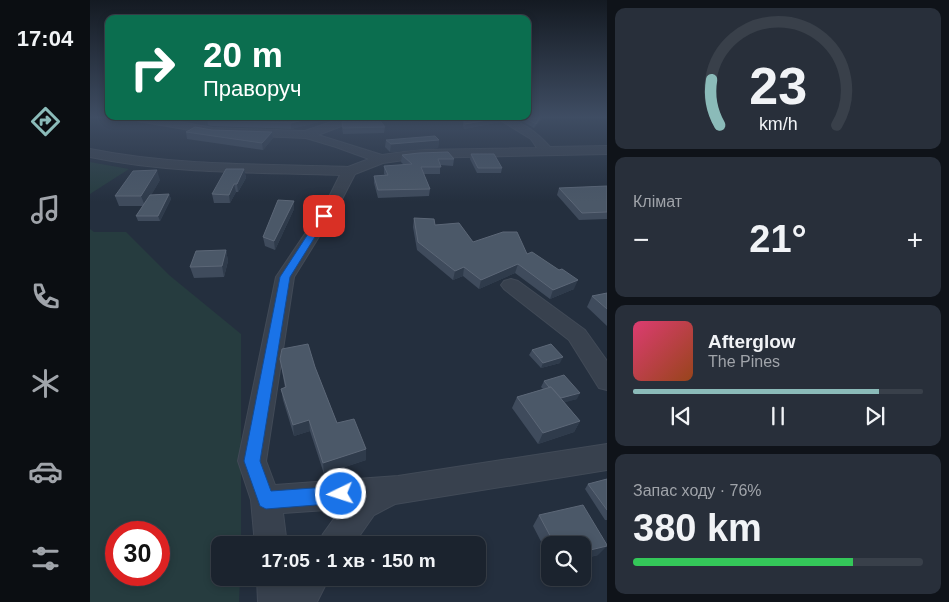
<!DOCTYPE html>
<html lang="uk">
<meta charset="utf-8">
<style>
body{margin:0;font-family:Helvetica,sans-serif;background:#282f3a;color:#f1f3f6;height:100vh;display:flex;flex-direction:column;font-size:19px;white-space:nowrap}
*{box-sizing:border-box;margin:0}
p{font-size:16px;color:#a0a4aa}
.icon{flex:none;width:28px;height:28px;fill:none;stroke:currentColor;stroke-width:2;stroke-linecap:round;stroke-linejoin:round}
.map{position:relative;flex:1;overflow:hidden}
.panel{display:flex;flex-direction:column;gap:8px;padding:8px;background:#0f1319;width:342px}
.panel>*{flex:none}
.top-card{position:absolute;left:15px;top:15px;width:426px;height:105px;border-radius:10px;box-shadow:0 2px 8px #0003,0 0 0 1px #39404a;background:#0b6e4f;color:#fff;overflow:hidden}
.buttons{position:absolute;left:451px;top:536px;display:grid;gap:10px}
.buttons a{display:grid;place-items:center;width:50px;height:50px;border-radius:10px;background:#1b232e;box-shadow:0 2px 8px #0003,0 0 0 1px #39404a;font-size:25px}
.speed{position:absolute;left:15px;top:521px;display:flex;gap:10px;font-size:25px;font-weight:700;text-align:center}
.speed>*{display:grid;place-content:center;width:65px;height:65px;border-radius:50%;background:#1b232e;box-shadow:0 2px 8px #0003,0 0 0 1px #39404a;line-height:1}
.speed .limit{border:8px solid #d22;background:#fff;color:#111}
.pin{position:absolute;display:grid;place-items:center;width:42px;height:42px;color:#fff;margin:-21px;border-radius:10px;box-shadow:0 2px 8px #0006}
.me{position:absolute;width:55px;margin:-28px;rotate:266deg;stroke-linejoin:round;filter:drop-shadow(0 0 4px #0008)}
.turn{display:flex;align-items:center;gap:18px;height:105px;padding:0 15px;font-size:22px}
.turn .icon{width:65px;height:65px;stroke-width:2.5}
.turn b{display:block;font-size:35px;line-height:42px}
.big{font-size:38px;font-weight:700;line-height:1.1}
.panel .card{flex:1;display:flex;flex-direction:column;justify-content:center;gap:8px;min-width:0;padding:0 18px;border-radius:10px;background:#282f3a}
.panel .dial{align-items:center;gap:0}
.dial svg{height:130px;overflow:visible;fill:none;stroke:#39404a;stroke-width:7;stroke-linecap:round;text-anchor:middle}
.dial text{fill:#f1f3f6;stroke:none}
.song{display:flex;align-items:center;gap:15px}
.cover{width:60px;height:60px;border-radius:8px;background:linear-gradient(135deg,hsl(340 70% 55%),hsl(20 70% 35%))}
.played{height:5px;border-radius:2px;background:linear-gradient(90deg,#8bbbb9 85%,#39404a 85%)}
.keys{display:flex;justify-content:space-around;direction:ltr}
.heat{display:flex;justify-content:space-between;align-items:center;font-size:28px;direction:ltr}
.charge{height:8px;border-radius:4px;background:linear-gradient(90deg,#34c759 76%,#39404a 0)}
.trip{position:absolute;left:121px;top:536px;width:275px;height:50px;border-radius:10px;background:#1b232e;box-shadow:0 2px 8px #0003,0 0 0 1px #39404a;font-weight:700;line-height:50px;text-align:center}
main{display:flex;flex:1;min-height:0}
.tab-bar{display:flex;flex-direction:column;width:90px;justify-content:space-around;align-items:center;background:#0b0e12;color:#a0a4aa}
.tab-bar .icon{width:35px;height:35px}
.tab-bar .selected{color:#8bbbb9}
.tab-bar b{font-size:22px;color:#f1f3f6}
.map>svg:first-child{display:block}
.green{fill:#263c3f;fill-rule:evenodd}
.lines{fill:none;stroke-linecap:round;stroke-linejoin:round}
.minor-casing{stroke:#414a57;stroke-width:2}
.minor{fill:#38414e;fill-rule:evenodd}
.wall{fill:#3f4b5c}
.shaded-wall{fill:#2f3b4b}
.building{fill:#4b5868;stroke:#5c6777}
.route{fill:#1a73e8;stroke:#114b97}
</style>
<main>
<nav class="tab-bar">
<b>17:04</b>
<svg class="icon selected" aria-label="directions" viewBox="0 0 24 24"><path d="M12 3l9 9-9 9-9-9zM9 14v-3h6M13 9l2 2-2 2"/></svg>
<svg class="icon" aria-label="music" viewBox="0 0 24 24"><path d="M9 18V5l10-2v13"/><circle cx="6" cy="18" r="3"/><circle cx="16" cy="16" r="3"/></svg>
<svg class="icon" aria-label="phone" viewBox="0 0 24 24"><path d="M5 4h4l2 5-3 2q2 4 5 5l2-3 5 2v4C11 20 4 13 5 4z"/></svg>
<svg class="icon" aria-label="climate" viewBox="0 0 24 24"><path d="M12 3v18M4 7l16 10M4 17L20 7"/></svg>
<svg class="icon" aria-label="car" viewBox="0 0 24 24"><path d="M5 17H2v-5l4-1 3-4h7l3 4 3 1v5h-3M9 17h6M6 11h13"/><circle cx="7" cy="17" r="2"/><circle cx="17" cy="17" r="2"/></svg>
<svg class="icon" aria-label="filters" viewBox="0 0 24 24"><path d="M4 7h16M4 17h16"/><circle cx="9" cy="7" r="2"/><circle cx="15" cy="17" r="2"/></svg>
</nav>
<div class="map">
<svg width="517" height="602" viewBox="0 0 517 602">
<rect width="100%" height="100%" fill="#242f3e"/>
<path class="green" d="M0,162L39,169L0,194Z
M0,229L4,232H36L79,275L151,334V545H130V578H150L149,602H0ZM26,532H69V575H26Z"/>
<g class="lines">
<defs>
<path id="minor" d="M43,118H67L123,128L215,131L253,118H268L267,120L228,135L292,155L328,150L447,148L441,139L407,118C428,118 446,131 460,147L517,146V154L328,158L293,163L265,174L251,201L204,277L176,461L185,485L308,476L517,444V470L305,504L284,515L263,545H228L233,534L251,509L193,513L197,545H165L161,500L148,461L186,277L237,201L250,175C167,172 81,174 0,157V149C84,166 172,164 258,167L279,159L246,147L216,138L123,134L48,121Z
M421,279L428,281L495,330L517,361V390L509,388L479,340L414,289L411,285L414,281Z
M167,578H201V580L203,578H239L227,602H168Z"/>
</defs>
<use href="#minor" class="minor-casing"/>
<use href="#minor" class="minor"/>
</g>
<path class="wall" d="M245,118L201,129L123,126L118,125L117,119Z
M372,118H410V122L374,129Z
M424,118H453L444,128L427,118Z
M252,122L295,127L294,133L253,134L252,128Z
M122,130L182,132L183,138L173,150L97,139L96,132Z
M296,140H349L348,148L300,152L295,147Z
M381,154L412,168L411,173H387L380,159Z
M312,155L364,159L363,166L350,165V174H334L340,189L339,196L288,198L284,183V176L295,175L294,174V166L314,165L311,162Z
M154,169L156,178L148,192H146L140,203H124L122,194Z
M70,180L61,195L79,194L81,199L70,221H48L46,216L53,206H29L25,196Z
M517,186V219L489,220L467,195L469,188Z
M204,201V209L185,250L175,246L173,237Z
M324,218L345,225L383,242L437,254L484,289L460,299L425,273L389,289L373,276L363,280L327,250L323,227Z
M136,250L138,261L134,277L104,278L100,267Z
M517,293V326L497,307L502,296Z
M442,350L470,363L451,368L439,355Z
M190,359L225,367L247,423L276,460L234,474L220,431L204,436L193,400L191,389L195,388Z
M454,381L487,399L474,402L490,421L484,432L448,444L422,408L427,397L453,389L451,387Z
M517,479V520H515L495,489L498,484Z
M449,515L508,555L492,559V545H460V559L443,526Z"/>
<path class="shaded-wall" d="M221,118H245L201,129V123Z
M410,118V122L374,129L375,124Z
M450,118H453L444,128L446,124Z
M182,132L183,138L173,150L172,143Z
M349,140L348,148L300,152L301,144Z
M154,169L156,178L148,192L147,184Z
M67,170L70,180L55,206L51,196Z
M144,184L146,192L140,203L139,195Z
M79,194L81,199L70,221L68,216Z
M204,201V209L185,250L184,241Z
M136,250L138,261L134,277L132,266Z
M428,264L425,273L389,289L391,280Z
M374,267L373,276L363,280L365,271Z
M488,280L484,289L460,299L463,290Z
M473,357L470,363L451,368L453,363Z
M490,393L487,399L466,405L469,399Z
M219,420L220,431L204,436L203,425Z
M490,421L484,432L448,444L453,433Z
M276,449V460L234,474L233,463Z
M517,546L508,555L492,559V552Z"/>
<path class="building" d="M119,118H221L201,123L122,120L117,119Z
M262,118H288L295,127L253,128L252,122Z
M373,118H409L375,124Z
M435,118H450L446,124Z
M105,127L122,130L182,132L172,143L96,132Z
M345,136L349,140L301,144L296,140Z
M358,152L364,159H348L351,167H331L340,189L288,190L284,176L298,175L294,166L322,164L312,155L329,153Z
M381,154H404L412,168H388Z
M136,169H154L147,184H144L139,195L122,194Z
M67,170L51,196H25L43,171Z
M517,186V212L492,213L469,188Z
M79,194L68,216H46L60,195Z
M188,200L204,201L184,241L173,237Z
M324,218L344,219L345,225L369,223L383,242L413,232H427L437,254L442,252L469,270L472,269L488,280L463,290L428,264L391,280L374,267L365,271L328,242Z
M136,250L132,266L100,267L106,251Z
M517,293V309L502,296Z
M218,344L225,367L247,423L264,419L276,449L233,463L219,420L203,425L191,389L196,387L190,359L192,349Z
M461,344L473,357L453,363L442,350Z
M474,375L490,393L471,398L461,387H459L454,381Z
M461,387L490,421L453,433L427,397Z
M517,479V510L498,484Z
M493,505L517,545V546L492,552V545H465L449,515Z"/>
<linearGradient id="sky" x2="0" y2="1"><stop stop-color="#141a22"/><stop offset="0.58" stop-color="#3f4d63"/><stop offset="1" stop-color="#3f4d63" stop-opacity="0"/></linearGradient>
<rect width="517" height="202" fill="url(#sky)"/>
<path class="route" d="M231,214H234L238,216L200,277L170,461L181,491L251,486L257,489L260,494L257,500L251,503L176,509L170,506L154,461L190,277Z"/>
</svg>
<div class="buttons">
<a><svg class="icon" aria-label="search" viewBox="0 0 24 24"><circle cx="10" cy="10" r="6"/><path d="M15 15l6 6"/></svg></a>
</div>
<div class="speed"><div class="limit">30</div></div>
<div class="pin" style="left:234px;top:216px;background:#d93025"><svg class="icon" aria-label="arrive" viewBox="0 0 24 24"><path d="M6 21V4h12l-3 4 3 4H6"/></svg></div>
<svg class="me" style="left:251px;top:494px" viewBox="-20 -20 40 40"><circle r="17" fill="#1a73e8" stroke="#fff" stroke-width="3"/><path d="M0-11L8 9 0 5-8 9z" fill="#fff"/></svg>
<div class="trip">17:05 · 1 хв · 150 m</div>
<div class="top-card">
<div class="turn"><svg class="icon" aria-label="right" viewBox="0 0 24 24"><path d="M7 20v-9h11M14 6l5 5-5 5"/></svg><div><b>20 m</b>Праворуч</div></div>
</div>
</div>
<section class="panel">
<div class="card dial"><svg viewBox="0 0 100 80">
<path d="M14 69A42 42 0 1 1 86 69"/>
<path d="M14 69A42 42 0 0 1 9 41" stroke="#8bbbb9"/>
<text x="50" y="56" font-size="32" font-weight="700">23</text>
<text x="50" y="72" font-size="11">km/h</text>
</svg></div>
<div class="card"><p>Клімат</p>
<div class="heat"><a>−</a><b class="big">21°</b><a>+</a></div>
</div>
<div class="card">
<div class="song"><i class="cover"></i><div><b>Afterglow</b><p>The Pines</p></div></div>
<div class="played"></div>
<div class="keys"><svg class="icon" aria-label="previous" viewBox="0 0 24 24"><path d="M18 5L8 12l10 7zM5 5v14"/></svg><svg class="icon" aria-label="pause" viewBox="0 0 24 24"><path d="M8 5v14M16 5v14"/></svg><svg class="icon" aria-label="next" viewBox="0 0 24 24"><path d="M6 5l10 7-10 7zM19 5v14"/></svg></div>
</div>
<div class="card"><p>Запас ходу · 76%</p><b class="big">380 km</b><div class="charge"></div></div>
</section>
</main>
